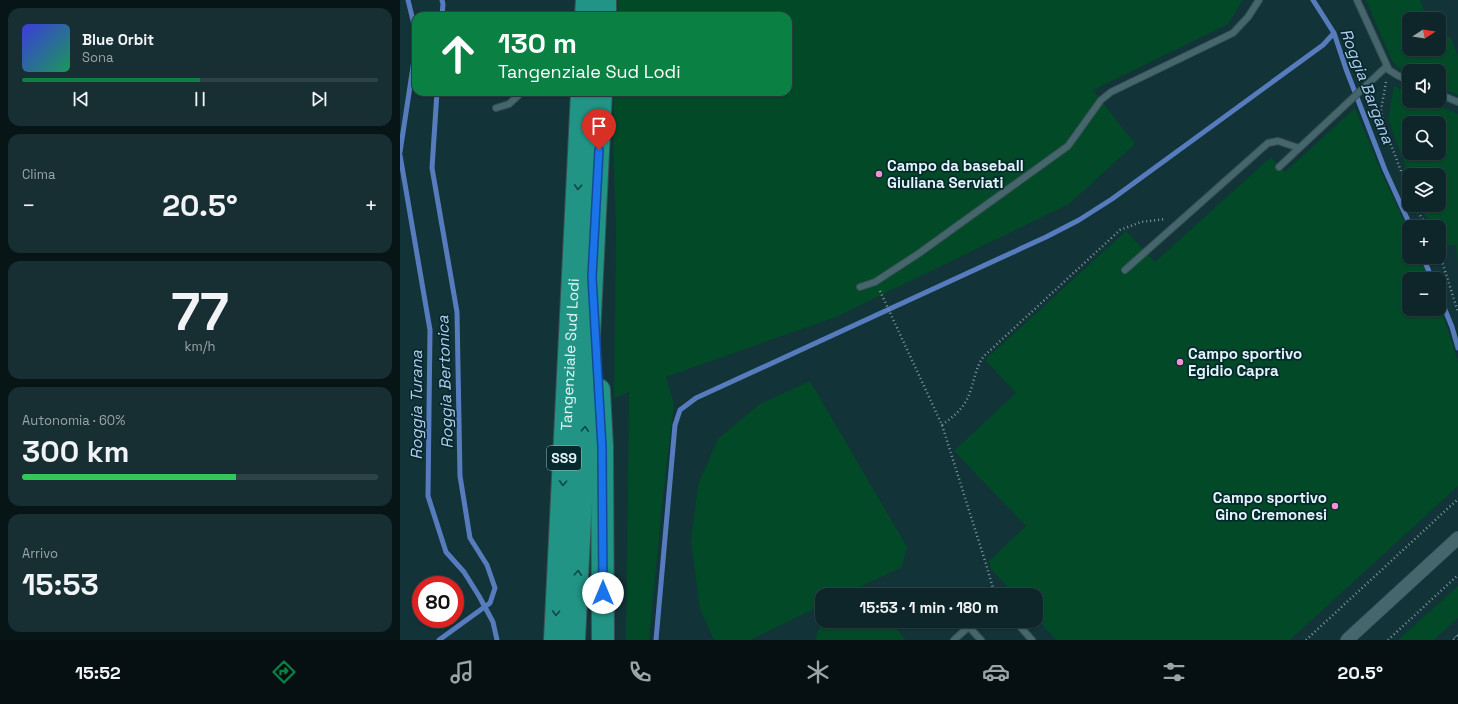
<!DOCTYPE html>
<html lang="it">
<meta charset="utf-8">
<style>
body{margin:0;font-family:"Space Grotesk",sans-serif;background:#172e32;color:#f1f3f6;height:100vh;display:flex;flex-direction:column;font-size:15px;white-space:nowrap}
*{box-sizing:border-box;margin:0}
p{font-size:13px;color:#9ba5a8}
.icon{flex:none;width:22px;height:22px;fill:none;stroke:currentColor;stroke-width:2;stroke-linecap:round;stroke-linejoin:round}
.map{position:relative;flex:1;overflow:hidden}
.sheet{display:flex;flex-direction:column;gap:8px;padding:8px;background:#081517;width:400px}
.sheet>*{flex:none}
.guide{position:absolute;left:12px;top:12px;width:380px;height:84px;border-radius:12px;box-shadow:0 1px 3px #0004,0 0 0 1px #2e4347;background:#0b8043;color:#fff;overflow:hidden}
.needle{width:26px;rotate:78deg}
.tools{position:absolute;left:1002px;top:12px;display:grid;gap:8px}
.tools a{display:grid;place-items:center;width:44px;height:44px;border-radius:8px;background:#0e262a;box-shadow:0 1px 3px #0004,0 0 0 1px #2e4347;font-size:20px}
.speed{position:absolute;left:12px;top:576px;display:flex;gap:8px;font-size:20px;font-weight:700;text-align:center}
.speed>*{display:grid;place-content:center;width:52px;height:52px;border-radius:50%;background:#0e262a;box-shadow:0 1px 3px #0004,0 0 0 1px #2e4347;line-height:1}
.speed .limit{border:6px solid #d22;background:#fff;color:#111}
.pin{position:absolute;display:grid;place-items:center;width:34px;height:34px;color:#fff;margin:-41px -17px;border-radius:50% 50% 50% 0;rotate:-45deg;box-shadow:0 0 4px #0007}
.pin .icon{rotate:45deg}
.me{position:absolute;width:44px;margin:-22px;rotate:0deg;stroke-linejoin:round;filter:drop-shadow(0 0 3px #0008)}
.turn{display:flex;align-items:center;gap:14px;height:84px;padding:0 20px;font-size:18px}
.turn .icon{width:52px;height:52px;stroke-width:2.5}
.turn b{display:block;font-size:28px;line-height:34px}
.big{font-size:30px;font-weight:600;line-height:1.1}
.sheet .card{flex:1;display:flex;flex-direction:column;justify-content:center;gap:6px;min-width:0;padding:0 14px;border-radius:12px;background:#172e32}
.sheet .dial{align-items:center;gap:0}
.dial b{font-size:52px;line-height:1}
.song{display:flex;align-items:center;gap:12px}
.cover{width:48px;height:48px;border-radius:6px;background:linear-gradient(135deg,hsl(240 70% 55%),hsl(150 70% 35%))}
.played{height:4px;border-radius:2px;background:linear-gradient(90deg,#0b8043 50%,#2e4347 50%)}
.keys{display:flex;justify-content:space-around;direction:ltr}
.heat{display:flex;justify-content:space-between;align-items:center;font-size:22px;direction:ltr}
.charge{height:6px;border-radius:3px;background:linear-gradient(90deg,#34c759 60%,#2e4347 0)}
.trip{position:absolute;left:415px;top:588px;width:228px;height:40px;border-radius:12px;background:#0e262a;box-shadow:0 1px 3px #0004,0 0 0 1px #2e4347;font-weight:600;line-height:40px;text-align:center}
.menu{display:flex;height:64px;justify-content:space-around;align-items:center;background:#060f11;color:#9ba5a8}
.menu .icon{width:28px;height:28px}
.menu .current{color:#0b8043}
.menu b{font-size:18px;color:#f1f3f6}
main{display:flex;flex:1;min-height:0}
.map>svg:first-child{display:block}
.green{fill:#024928;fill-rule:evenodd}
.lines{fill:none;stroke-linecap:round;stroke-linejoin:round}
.stream{stroke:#577cbe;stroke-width:5}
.lane-casing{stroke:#384f52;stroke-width:8}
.street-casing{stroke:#384f52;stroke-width:14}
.highway-casing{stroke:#384f52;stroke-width:24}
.path{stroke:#7f999c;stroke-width:2.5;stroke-dasharray:1 3;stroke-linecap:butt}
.lane{stroke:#45666c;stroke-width:6}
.street{stroke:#45666c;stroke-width:13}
.highway{stroke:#219485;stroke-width:22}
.rail-casing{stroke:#708a8f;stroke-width:4.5}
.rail{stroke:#06292e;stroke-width:3;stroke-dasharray:9;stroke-linecap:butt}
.oneway{stroke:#0e4948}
.route-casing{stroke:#114b97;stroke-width:10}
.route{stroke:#1a73e8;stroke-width:7}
.poi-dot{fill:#f591d3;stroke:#06292e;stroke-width:1.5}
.labels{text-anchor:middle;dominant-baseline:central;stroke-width:3.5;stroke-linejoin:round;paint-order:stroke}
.shield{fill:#06292e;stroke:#a1b8bb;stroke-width:1}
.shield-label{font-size:14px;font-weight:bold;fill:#e3f5f8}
.poi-label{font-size:15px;font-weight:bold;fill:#e3f5f8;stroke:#06292e;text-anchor:start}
.street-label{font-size:15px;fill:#e3f5f8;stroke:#06292e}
.water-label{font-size:16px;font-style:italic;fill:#b5caee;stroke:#06292e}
</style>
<main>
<section class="sheet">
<div class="card">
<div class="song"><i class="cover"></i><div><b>Blue Orbit</b><p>Sona</p></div></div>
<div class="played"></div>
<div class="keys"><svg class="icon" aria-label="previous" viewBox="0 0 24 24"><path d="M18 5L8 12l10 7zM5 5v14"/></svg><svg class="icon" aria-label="pause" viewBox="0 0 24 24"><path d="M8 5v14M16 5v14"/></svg><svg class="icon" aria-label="next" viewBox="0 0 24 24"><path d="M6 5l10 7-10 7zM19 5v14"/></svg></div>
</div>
<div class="card"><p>Clima</p>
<div class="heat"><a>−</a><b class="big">20.5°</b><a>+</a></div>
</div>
<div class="card dial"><b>77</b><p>km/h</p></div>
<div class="card"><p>Autonomia · 60%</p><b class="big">300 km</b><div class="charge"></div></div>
<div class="card"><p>Arrivo</p><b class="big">15:53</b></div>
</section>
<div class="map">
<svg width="1058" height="640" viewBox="0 0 1058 640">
<rect width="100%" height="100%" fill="#123338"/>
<path class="green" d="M218,0H843L828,24L693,90L735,144L669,204L436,317L266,377L274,404L263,496L249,640H226L229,392L214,398L216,231L213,141L214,92H388V16H218Z
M966,0H1020L1028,19H1009V49H1039V41L1050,36L1058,56V95L1039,87V71H1009V74L998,68L992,61Z
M994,86L1009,93V101H1028L1058,114V267L1056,245L1047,246L1039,234V227H1034L1021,210L1020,205H1039V175H1009V176L988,119ZM1009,123H1039V153H1009Z
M955,108L983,176L1009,231V257H1020L1029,279H1009V309H1039V305L1050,336L1058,361V486L890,640H656L636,618V595H615L591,569L589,561L626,526L554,451L616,393L585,360L726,231L755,262L871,157L885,172Z
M410,381L507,547L502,567L443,595H422V605L350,640H314L300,609L291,542L298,485L318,439L360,404Z
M1058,586V618L1034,640H998Z
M437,621H489L506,640H415L419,628Z"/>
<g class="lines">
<path class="stream" d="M8,0L16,33
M42,0L43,4L42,16
M913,0L934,33L946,69L985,170L1011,227
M37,92L32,168L57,312L60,476L70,538L87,565L95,588L90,603L39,640
M0,152L16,47
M0,155L30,330L28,496L46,552L64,572L79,596L93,622L97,640
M1023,257L1032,279
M1039,295L1052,327L1058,348
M256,640L275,425L280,410L296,398L646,237L679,220L712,199L923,45L934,33"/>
<defs>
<path id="lane" d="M957,0L989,70L997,75L1009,81
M1039,94L1058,102
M96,108L109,104L122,92
M879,167L987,66
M725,270L868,143L878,141L899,148
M460,287L475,282L518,254L668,146L701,100L711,92L833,33L848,17L859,0
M615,621L632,640
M569,627L581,640
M554,640L575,621"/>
<path id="street" d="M947,640L1058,538"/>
<g id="highway">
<path d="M186,16L187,0"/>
<path d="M205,16V0"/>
<path d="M199,390L202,447L203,640"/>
<path id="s1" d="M155,640L182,92"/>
<path d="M174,640L201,92"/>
</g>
</defs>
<use href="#lane" class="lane-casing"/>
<use href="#street" class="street-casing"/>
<use href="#highway" class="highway-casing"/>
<path class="path" d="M986,82L981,110L983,124L1009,192
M1014,205L1027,227
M1039,252L1058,312
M480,291L542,425L586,564L595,595
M542,425C551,418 560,412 566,401C574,387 574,369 584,356L720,230L741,222L766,219
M906,640L1058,499
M988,640L1058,575"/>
<use href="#lane" class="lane"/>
<use href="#street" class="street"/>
<use href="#highway" class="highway"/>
<defs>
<path id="rail" d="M1055,640L1058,637"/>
</defs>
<use href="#rail" class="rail-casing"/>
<use href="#rail" class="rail"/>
</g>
<defs><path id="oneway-chevron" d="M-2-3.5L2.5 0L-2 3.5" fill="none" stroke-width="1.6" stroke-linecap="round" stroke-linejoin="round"/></defs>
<g class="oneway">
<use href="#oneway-chevron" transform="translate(178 187) rotate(93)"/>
<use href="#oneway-chevron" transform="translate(185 429) rotate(-87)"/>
<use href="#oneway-chevron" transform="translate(163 483) rotate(93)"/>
<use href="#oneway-chevron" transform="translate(178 573) rotate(-87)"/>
<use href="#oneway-chevron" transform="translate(156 613) rotate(93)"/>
</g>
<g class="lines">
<defs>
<path id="route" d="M199,150L192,277L202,447L203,593"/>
</defs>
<use href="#route" class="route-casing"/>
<use href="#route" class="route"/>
</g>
<g class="poi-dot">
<circle cx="479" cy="174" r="4"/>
<circle cx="780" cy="362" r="4"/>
<circle cx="935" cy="506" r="4"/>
</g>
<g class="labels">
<rect class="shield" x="147" y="446" width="34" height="24" rx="3"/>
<g class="shield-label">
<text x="164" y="458">SS9</text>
</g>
<g class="poi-label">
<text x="487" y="165">Campo da baseball<tspan x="487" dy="17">Giuliana Serviati</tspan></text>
<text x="788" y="353">Campo sportivo<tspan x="788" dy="17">Egidio Capra</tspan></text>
<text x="927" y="497" text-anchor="end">Campo sportivo<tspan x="927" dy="17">Gino Cremonesi</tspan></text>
</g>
<g class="street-label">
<text stroke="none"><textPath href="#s1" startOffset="286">Tangenziale Sud Lodi</textPath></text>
</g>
<g class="water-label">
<text transform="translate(967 86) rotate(69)">Roggia Bargana</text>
<text transform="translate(45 382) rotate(-92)">Roggia Bertonica</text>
<text transform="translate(16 405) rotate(-90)">Roggia Turana</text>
</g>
</g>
</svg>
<div class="tools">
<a><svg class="needle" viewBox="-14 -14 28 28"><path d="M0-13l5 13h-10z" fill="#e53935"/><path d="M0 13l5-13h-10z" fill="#9ba5a8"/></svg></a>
<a><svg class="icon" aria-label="sound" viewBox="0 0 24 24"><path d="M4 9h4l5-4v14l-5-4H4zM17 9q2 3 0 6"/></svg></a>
<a><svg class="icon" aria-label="search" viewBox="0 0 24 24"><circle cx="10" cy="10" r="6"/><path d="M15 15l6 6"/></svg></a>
<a><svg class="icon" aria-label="layers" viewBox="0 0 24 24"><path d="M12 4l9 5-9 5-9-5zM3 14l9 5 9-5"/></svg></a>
<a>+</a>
<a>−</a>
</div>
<div class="speed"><div class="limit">80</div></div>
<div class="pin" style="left:199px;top:150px;background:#d93025"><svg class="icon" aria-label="arrive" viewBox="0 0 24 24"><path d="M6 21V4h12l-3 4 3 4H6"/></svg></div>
<svg class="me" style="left:203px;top:593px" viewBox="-20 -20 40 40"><circle r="19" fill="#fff"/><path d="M0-13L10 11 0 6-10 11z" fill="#1a73e8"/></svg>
<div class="trip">15:53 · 1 min · 180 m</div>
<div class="guide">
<div class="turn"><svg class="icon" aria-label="ahead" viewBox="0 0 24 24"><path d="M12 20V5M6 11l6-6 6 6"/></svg><div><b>130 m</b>Tangenziale Sud Lodi</div></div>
</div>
</div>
</main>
<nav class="menu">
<b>15:52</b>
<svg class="icon current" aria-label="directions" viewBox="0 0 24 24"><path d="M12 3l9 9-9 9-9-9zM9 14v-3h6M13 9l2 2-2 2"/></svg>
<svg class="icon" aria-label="music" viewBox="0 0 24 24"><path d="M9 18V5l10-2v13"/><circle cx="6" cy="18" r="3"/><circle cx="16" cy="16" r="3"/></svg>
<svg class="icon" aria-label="phone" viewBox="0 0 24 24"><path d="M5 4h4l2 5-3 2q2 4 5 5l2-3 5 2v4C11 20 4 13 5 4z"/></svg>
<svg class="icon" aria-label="climate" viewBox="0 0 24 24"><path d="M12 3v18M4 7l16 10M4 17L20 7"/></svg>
<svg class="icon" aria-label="car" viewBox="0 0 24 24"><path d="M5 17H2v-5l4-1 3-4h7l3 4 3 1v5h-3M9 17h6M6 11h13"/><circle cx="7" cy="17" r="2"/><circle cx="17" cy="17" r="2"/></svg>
<svg class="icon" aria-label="filters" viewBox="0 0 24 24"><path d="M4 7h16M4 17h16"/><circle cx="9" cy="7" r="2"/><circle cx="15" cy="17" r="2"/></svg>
<b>20.5°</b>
</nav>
